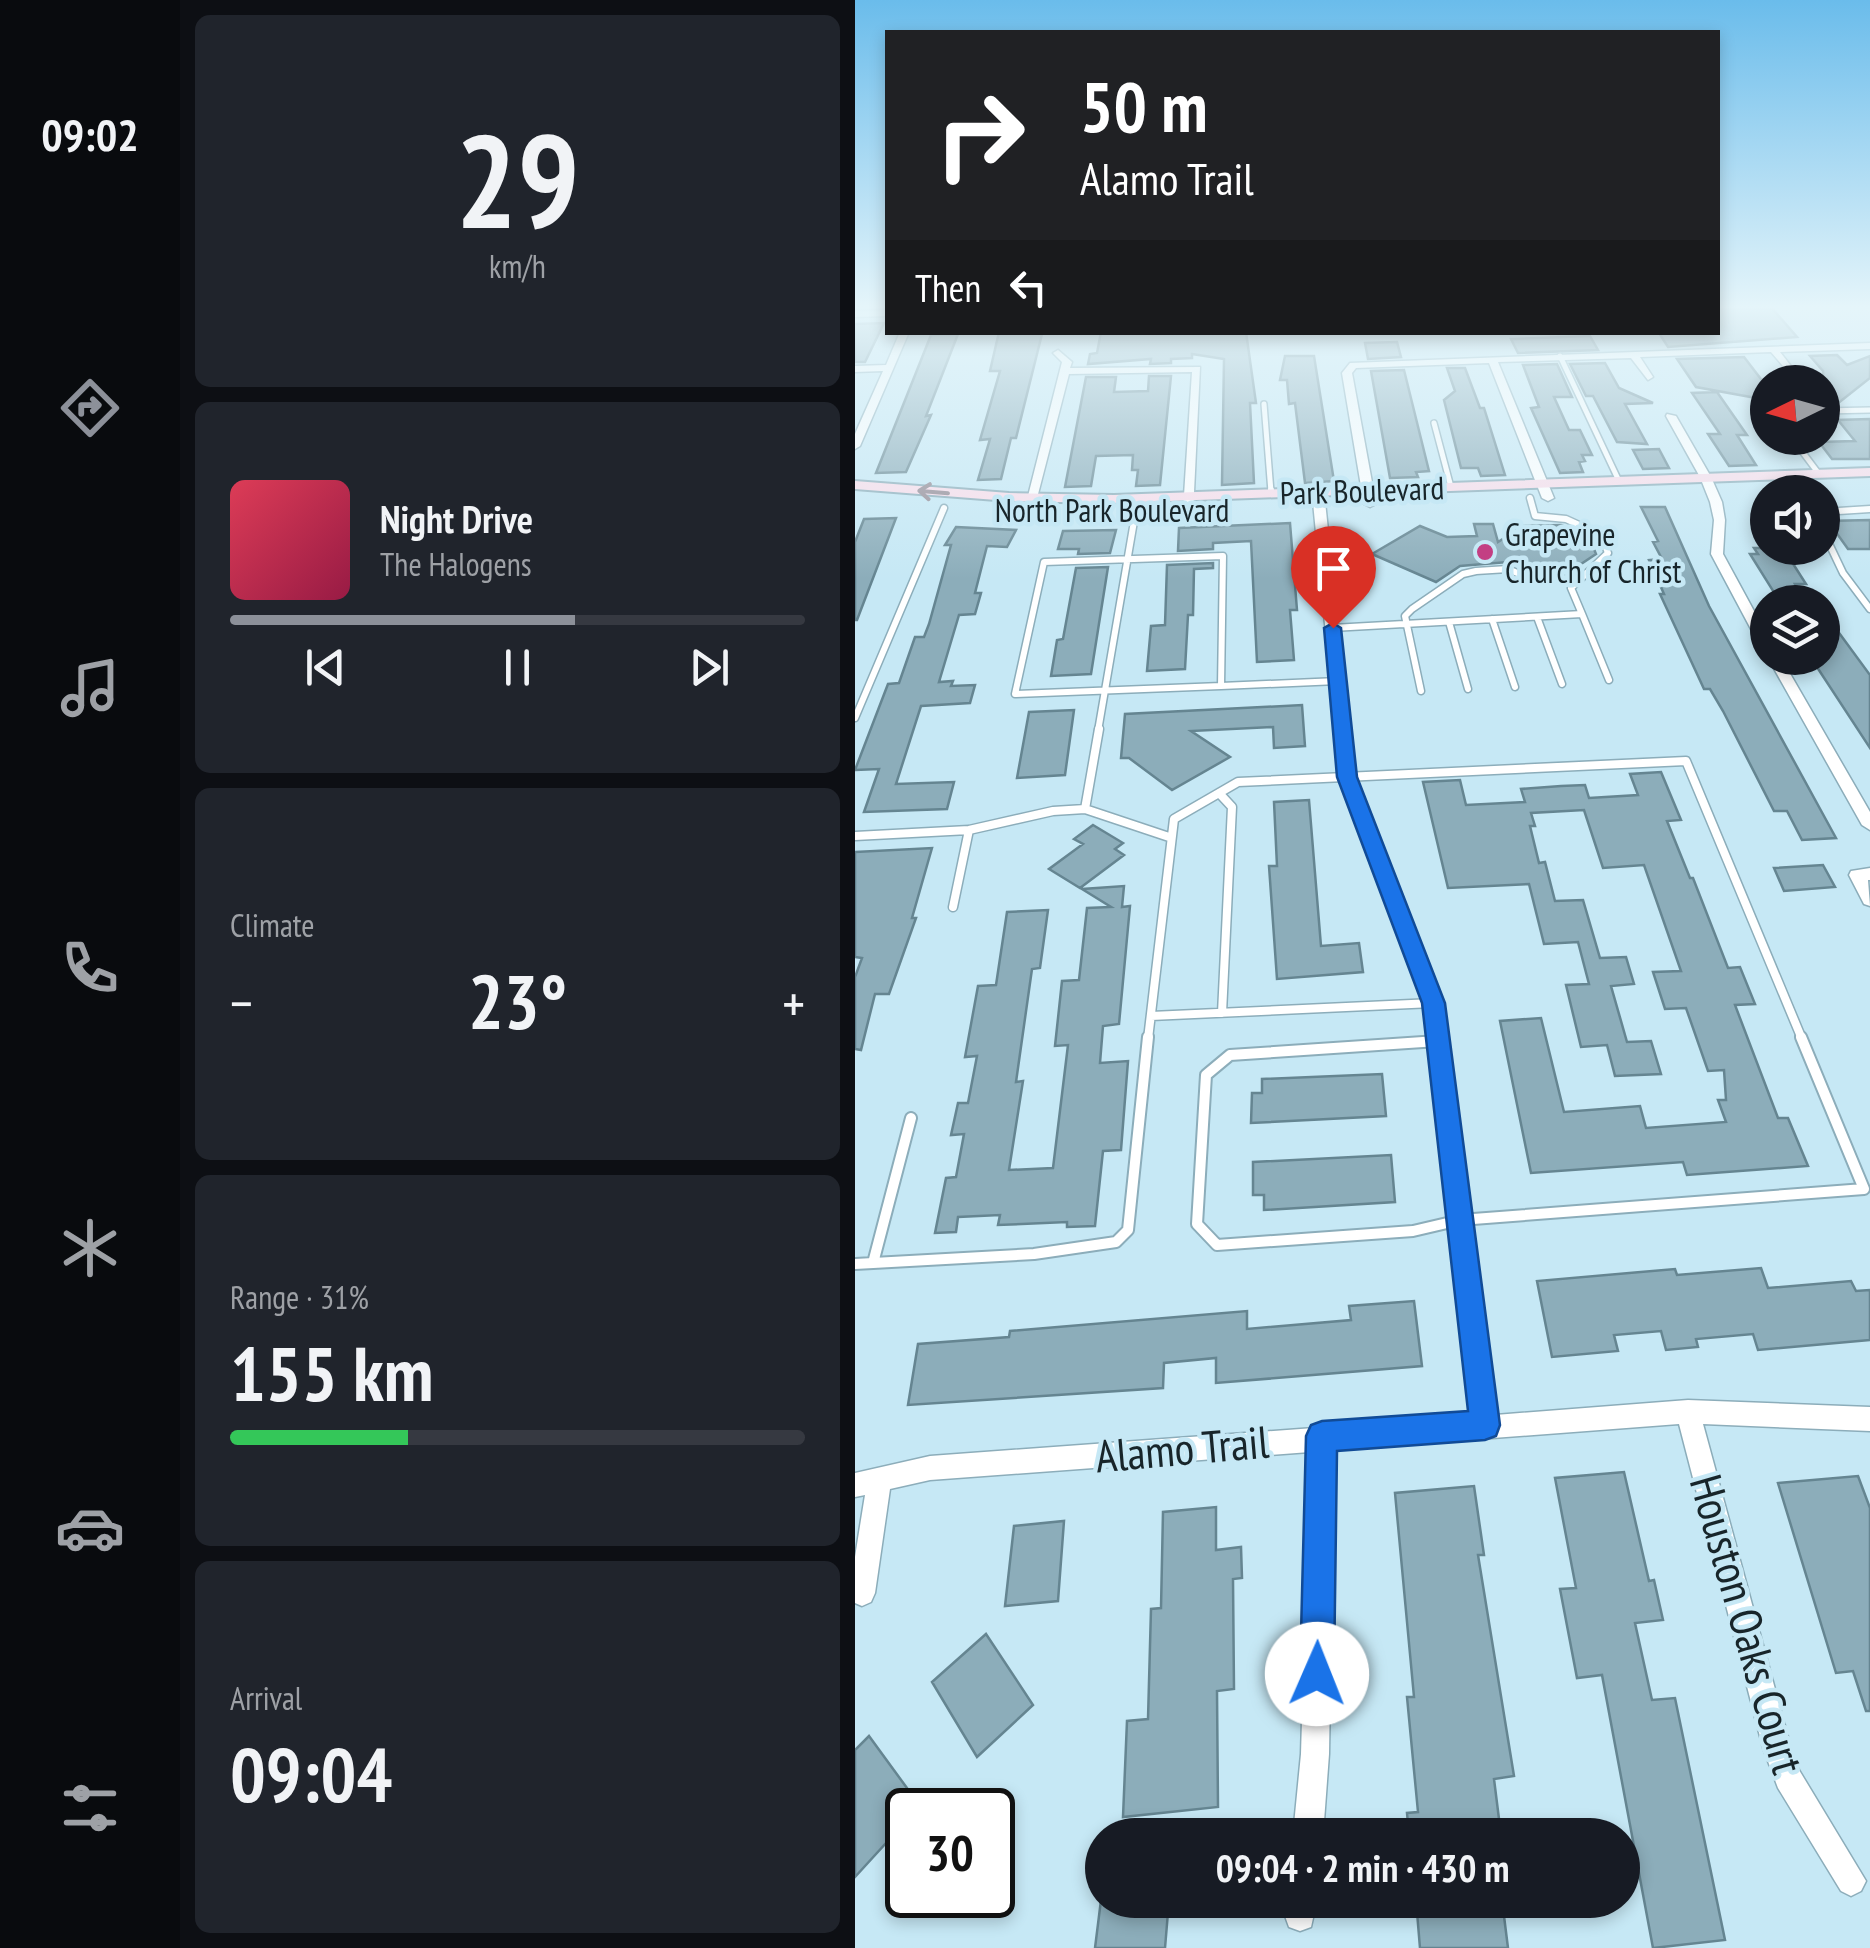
<!DOCTYPE html>
<meta charset="utf-8">
<style>
body{margin:0;font-family:"PT Sans Narrow",sans-serif;background:#20242c;color:#f1f3f6;height:100vh;display:flex;flex-direction:column;font-size:38px;white-space:nowrap}
*{box-sizing:border-box;margin:0}
p{font-size:32px;color:#9ea1a6}
.icon{flex:none;width:55px;height:55px;fill:none;stroke:currentColor;stroke-width:2;stroke-linecap:round;stroke-linejoin:round}
.map{position:relative;flex:1;overflow:hidden}
.details{display:flex;flex-direction:column;gap:15px;padding:15px;background:#0d0f14;width:675px}
.details>*{flex:none}
.hud{position:absolute;left:30px;top:30px;width:835px;height:305px;border-radius:0px;box-shadow:0 5px 15px #0003;background:#202124;color:#fff;overflow:hidden}
.needle{width:65px;rotate:265deg}
.controls{position:absolute;left:895px;top:365px;display:grid;gap:20px}
.controls a{display:grid;place-items:center;width:90px;height:90px;border-radius:50%;background:#171b24;box-shadow:0 5px 15px #0003;font-size:50px}
.speed{position:absolute;left:30px;top:1788px;display:flex;gap:20px;font-size:50px;font-weight:700;text-align:center}
.speed>*{display:grid;place-content:center;width:130px;height:130px;border-radius:50%;background:#171b24;box-shadow:0 5px 15px #0003;line-height:1}
.speed .limit{border:5px solid #111;border-radius:15px;background:#fff;color:#111}
.pin{position:absolute;display:grid;place-items:center;width:85px;height:85px;color:#fff;margin:-102px -42px;border-radius:50% 50% 50% 0;rotate:-45deg;box-shadow:0 0 10px #0007}
.pin .icon{rotate:45deg}
.me{position:absolute;width:110px;margin:-55px;rotate:1deg;stroke-linejoin:round;filter:drop-shadow(0 0 8px #0008)}
.turn{display:flex;align-items:center;gap:35px;height:210px;padding:0 30px;font-size:45px}
.turn .icon{width:130px;height:130px;stroke-width:2.5}
.turn b{display:block;font-size:70px;line-height:85px}
.then{display:flex;align-items:center;height:95px;padding:0 30px;background:#0003;gap:20px;font-size:38px}
.big{font-size:75px;font-weight:700;line-height:1.1}
.details .card{flex:1;display:flex;flex-direction:column;justify-content:center;gap:15px;min-width:0;padding:0 35px;border-radius:15px;background:#20242c}
.details .dial{align-items:center;gap:0}
.dial b{font-size:130px;line-height:1}
.song{display:flex;align-items:center;gap:30px}
.cover{width:120px;height:120px;border-radius:15px;background:linear-gradient(135deg,hsl(350 70% 55%),hsl(340 70% 35%))}
.played{height:10px;border-radius:5px;background:linear-gradient(90deg,#8c9099 60%,#363941 60%)}
.keys{display:flex;justify-content:space-around;direction:ltr}
.heat{display:flex;justify-content:space-between;align-items:center;font-size:55px;direction:ltr}
.charge{height:15px;border-radius:8px;background:linear-gradient(90deg,#34c759 31%,#363941 0)}
.trip{position:absolute;left:230px;top:1818px;width:555px;height:100px;border-radius:50px;background:#171b24;box-shadow:0 5px 15px #0003;font-weight:700;line-height:100px;text-align:center}
main{display:flex;flex:1;min-height:0}
.tab-bar{display:flex;flex-direction:column;width:180px;justify-content:space-around;align-items:center;background:#090b0e;color:#9ea1a6}
.tab-bar .icon{width:70px;height:70px}
.tab-bar .on{color:#8c9099}
.tab-bar b{font-size:45px;color:#f1f3f6}
.map>svg:first-child{display:block}
.building{fill:#8cadba;stroke:#658591;stroke-width:2.5}
.lines{fill:none;stroke-linecap:round;stroke-linejoin:round}
.lane-far3-casing{stroke:#8cadba;stroke-width:8}
.lane-far2-casing{stroke:#8cadba;stroke-width:9}
.lane-far1-casing{stroke:#8cadba;stroke-width:11}
.lane-casing{stroke:#8cadba;stroke-width:14}
.street-casing{stroke:#8cadba;stroke-width:3}
.secondary-casing{stroke:#8cadba;stroke-width:4}
.lane-far3{stroke:#fff;stroke-width:5}
.lane-far2{stroke:#fff;stroke-width:6}
.lane-far1{stroke:#fff;stroke-width:8}
.lane{stroke:#fff;stroke-width:10}
.street{fill:#fff;fill-rule:evenodd}
.secondary{fill:#faddea;fill-rule:evenodd}
.oneway{stroke:#948a94}
.route{fill:#1a73e8;stroke:#114b97;stroke-width:2.5}
.poi-dot{fill:#c33f83;stroke:#c6e8f5;stroke-width:4}
.labels{text-anchor:middle;dominant-baseline:central;stroke-width:9;stroke-linejoin:round;paint-order:stroke}
.far-street-label{font-size:32px;fill:#18252a;stroke:#c6e8f5}
.far-poi-label{font-size:32px;fill:#18252a;stroke:#c6e8f5;text-anchor:start}
.near-street-label{font-size:45px;fill:#18252a;stroke:#c6e8f5}
</style>
<main>
<nav class="tab-bar">
<b>09:02</b>
<svg class="icon on" aria-label="directions" viewBox="0 0 24 24"><path d="M12 3l9 9-9 9-9-9zM9 14v-3h6M13 9l2 2-2 2"/></svg>
<svg class="icon" aria-label="music" viewBox="0 0 24 24"><path d="M9 18V5l10-2v13"/><circle cx="6" cy="18" r="3"/><circle cx="16" cy="16" r="3"/></svg>
<svg class="icon" aria-label="phone" viewBox="0 0 24 24"><path d="M5 4h4l2 5-3 2q2 4 5 5l2-3 5 2v4C11 20 4 13 5 4z"/></svg>
<svg class="icon" aria-label="climate" viewBox="0 0 24 24"><path d="M12 3v18M4 7l16 10M4 17L20 7"/></svg>
<svg class="icon" aria-label="car" viewBox="0 0 24 24"><path d="M5 17H2v-5l4-1 3-4h7l3 4 3 1v5h-3M9 17h6M6 11h13"/><circle cx="7" cy="17" r="2"/><circle cx="17" cy="17" r="2"/></svg>
<svg class="icon" aria-label="filters" viewBox="0 0 24 24"><path d="M4 7h16M4 17h16"/><circle cx="9" cy="7" r="2"/><circle cx="15" cy="17" r="2"/></svg>
</nav>
<section class="details">
<div class="card dial"><b>29</b><p>km/h</p></div>
<div class="card">
<div class="song"><i class="cover"></i><div><b>Night Drive</b><p>The Halogens</p></div></div>
<div class="played"></div>
<div class="keys"><svg class="icon" aria-label="previous" viewBox="0 0 24 24"><path d="M18 5L8 12l10 7zM5 5v14"/></svg><svg class="icon" aria-label="pause" viewBox="0 0 24 24"><path d="M8 5v14M16 5v14"/></svg><svg class="icon" aria-label="next" viewBox="0 0 24 24"><path d="M6 5l10 7-10 7zM19 5v14"/></svg></div>
</div>
<div class="card"><p>Climate</p>
<div class="heat"><a>−</a><b class="big">23°</b><a>+</a></div>
</div>
<div class="card"><p>Range · 31%</p><b class="big">155 km</b><div class="charge"></div></div>
<div class="card"><p>Arrival</p><b class="big">09:04</b></div>
</section>
<div class="map">
<svg width="1015" height="1948" viewBox="0 0 1015 1948">
<rect width="100%" height="100%" fill="#c6e8f5"/>
<path class="building" d="M862,306H915L942,337L813,347L804,333L862,332Z
M29,323L10,362H0V324Z
M144,332L187,334L161,438H156L146,479L123,480L135,439L125,440L145,371H135Z
M246,332H391L401,403H395L399,483L367,485L369,359L337,354V358L316,359V363L295,364L296,359L233,364L235,354L242,353Z
M103,334L71,416L76,415L51,472L21,473L76,335Z
M735,336L743,350L663,353L656,339Z
M542,342L546,357L513,359L510,343Z
M982,355L992,365L1015,356V378L982,404L970,405L968,371L955,356Z
M430,356H459L479,481L450,483L440,403L434,404L432,380H425Z
M889,357L912,387V400L841,387L822,359Z
M750,363L764,388L798,403L770,404L792,444L762,442L738,396H731L715,364Z
M702,364L717,397H699L714,430H725L737,455H727L730,461L724,462L728,472L705,473L676,408L684,407L668,365Z
M592,368H610L625,408H629L650,475L626,476L623,468H606L589,400L600,391Z
M549,370L574,471L561,472L563,477L535,478L516,371Z
M294,376H316L305,485L281,486L283,470H277L278,455L241,456L236,486L210,487L231,377H261L259,392L293,391Z
M862,392L892,435H882L901,465L874,466L853,434H865L837,393Z
M1015,419V459H977L964,442L1000,441L983,420Z
M804,449L814,468L788,469L778,450Z
M786,507H810L854,606L981,838L947,840L932,811H919L868,711L855,689H849L805,594H809L794,560L807,559L798,542L803,541Z
M41,518L2,620H0V542L9,519Z
M1015,520V549H993L973,521Z
M435,523L442,610H435L439,660L402,662L396,541L358,543V549L323,551L324,528Z
M619,524H638L643,542L668,526L706,525L734,537L741,554L720,568L683,570L653,562L605,566L581,582L517,554L565,526L592,537L622,536Z
M101,527L161,530L152,547L132,546L120,593H126L120,614L104,615L84,682L98,681L96,686L120,685L115,703L66,706L41,784L99,782L92,809L9,812L24,769L0,770L33,684L44,683L60,637H69L74,624L96,545H90Z
M261,530L255,553L223,554L224,549H203L208,531Z
M899,548H928L951,584H940L951,601L925,602L895,554H903Z
M358,563V568L339,569L338,615H333L330,669L292,671L296,626L310,625L312,565Z
M253,567L236,674L196,676L202,640L208,639L221,568Z
M968,611L1015,675V748L956,658H968Z
M447,705L450,746L419,748L418,727L336,731L375,757L317,790L274,758H266L270,714Z
M219,710L210,775L162,778L174,712Z
M806,772L826,820L812,821L835,878H838L873,968L885,967L900,1004L880,1005L923,1118H933L953,1166L832,1175L828,1162L676,1173L645,1021L686,1018L709,1112L785,1106L791,1128L871,1122L863,1100H871L869,1070L853,1071L831,1008L810,1009L798,972L826,971L789,865L748,868L729,810L676,813L680,826H675L684,863L690,862L700,901L728,900L745,958L771,957L779,984L756,986L772,1042L796,1041L806,1074L760,1076L752,1045L726,1047L711,985L734,984L723,942L689,944L674,884L593,888L568,782L605,780L611,805L670,802L666,789L706,786L730,785L734,798L783,795L775,774Z
M454,800L466,946L504,943L508,972L422,979L414,866H422L419,802Z
M238,825L268,843L260,849L269,855L225,888L194,869L228,844L219,839Z
M77,848L57,918H61L34,994H20L6,1050L0,1049V977L7,958L0,957V852Z
M968,865L980,887L929,891L919,868Z
M269,886L267,907L275,906L264,1024L248,1026L245,1063L273,1061L266,1150L248,1151L240,1226L212,1227V1222L143,1225L145,1215L103,1217L101,1232L80,1233L91,1178L101,1177L109,1134L96,1135L103,1103H113L122,1056L110,1057L123,986L141,985L152,912L193,910L185,968L177,969L161,1082L168,1081L154,1170L198,1168L213,1045L200,1046L207,981L224,980L232,908L256,907L227,889Z
M527,1074L531,1116L396,1123L397,1093H407V1079Z
M536,1155L540,1202L409,1210V1195H398V1162Z
M906,1268L913,1288L996,1281L1001,1291L1015,1290V1340L903,1350L898,1334L841,1339L843,1347L811,1350L806,1331L759,1335L763,1351L697,1357L682,1281L820,1269L822,1275Z
M559,1301L567,1366L361,1383V1358L309,1363L308,1388L53,1405L63,1344L154,1337L155,1331L392,1311V1329L496,1320L494,1306Z
M769,1472L794,1581L799,1580L808,1620L780,1623L797,1700L820,1698L870,1940L798,1948L747,1675L722,1678L705,1589L721,1588L700,1478Z
M1003,1476L1015,1508V1711H1011L998,1671L981,1673L923,1483Z
M619,1486L629,1555H623L659,1776L639,1779L646,1835H554L552,1813L563,1812L552,1697H559L540,1493Z
M361,1507V1550L386,1547L387,1578L378,1579L379,1689L362,1691L363,1807L268,1817L272,1721L293,1719L296,1609L306,1608L308,1512Z
M209,1521L203,1601L150,1606L159,1526Z
M131,1634L178,1705L122,1757L77,1682Z
M14,1736L68,1810H52V1820L0,1877V1750Z
M246,1900H314L310,1948H240Z
M561,1900H647L653,1948H565Z"/>
<g class="lines">
<defs>
<path id="lane-far3" d="M705,356L764,481
M409,404L416,492
M968,411L1015,410
M579,423L596,487
M937,438L964,474
M940,489L943,492"/>
<path id="lane-far2" d="M416,490V494
M968,512L1015,509
M968,531L988,573L1015,609
M368,556L366,686L160,694L189,562Z
M727,614L754,680
M682,617L707,684
M637,619L660,687
M594,622L613,689
M477,628L727,614L716,588L753,553L746,535L711,519L680,516L675,498
M366,686L483,681
M566,691L550,616L557,609L608,574L621,571L653,569L676,579H722
M0,718L89,508
M243,731L283,498"/>
<path id="lane-far1" d="M364,793L377,807L367,1013
M230,809L244,729
M0,836L114,830L198,811L230,809L314,837
M98,907L114,830
M296,1016L578,1003
M293,1039L319,819L383,782L831,761L947,1039"/>
<path id="lane" d="M583,1041L375,1055L351,1075L342,1224L362,1245L558,1231L605,1220L1009,1189L946,1037
M18,1263L56,1118
M0,1264L179,1254L261,1242L273,1230L293,1037"/>
<path id="street" d="M32,310V316L0,317V311Z
M45,332H54L5,446L0,449V434L28,371L0,372V366L31,365Z
M1015,343V349L925,352L939,370L934,373L916,352L785,357L798,377L793,380L776,358L643,362L699,498L693,501L687,498L634,363L501,368L497,373L521,504L515,507L509,504L487,373L495,363Z
M203,350L217,362L215,368L345,367L338,513L328,511L337,372L214,374L182,498L172,500L207,362L198,353Z
M812,414L821,416L856,477L867,502L870,520L868,554L912,635V650L905,646L856,554L859,520L855,502L845,477L811,416Z
M463,489L469,492L499,777L588,1003L640,1415L833,1400L1015,1407V1431L848,1424L936,1748L944,1770L1011,1881L1006,1891L996,1896L986,1891L923,1788L908,1748L824,1424L479,1450L474,1754L468,1835H438L446,1754L455,1452L75,1480L35,1489L20,1593L16,1602L7,1606L0,1603V1557L10,1495L0,1497V1473L75,1456L459,1428L467,1424L473,1427L617,1416L570,1003L485,777L457,492Z
M913,658H926L1015,812V830L1007,825Z
M1015,868V880H1013L1015,906L1009,904L994,875L996,871Z
M432,1900H462L456,1927L445,1931L434,1927L430,1916Z"/>
<path id="secondary" d="M1015,468V476L259,503L154,501L0,489V481L154,493L259,495Z"/>
</defs>
<use href="#lane-far3" class="lane-far3-casing"/>
<use href="#lane-far2" class="lane-far2-casing"/>
<use href="#lane-far1" class="lane-far1-casing"/>
<use href="#lane" class="lane-casing"/>
<use href="#street" class="street-casing"/>
<use href="#secondary" class="secondary-casing"/>
<use href="#lane-far3" class="lane-far3"/>
<use href="#lane-far2" class="lane-far2"/>
<use href="#lane-far1" class="lane-far1"/>
<use href="#lane" class="lane"/>
<use href="#street" class="street"/>
<use href="#secondary" class="secondary"/>
</g>
<defs><path id="oneway-shaft" d="M-6 0H5M1.5-3L5.5 0L1.5 3" fill="none" stroke-width="1.6" stroke-linecap="round" stroke-linejoin="round" transform="scale(2.5)"/></defs>
<use class="oneway" href="#oneway-shaft" transform="translate(78 492) rotate(-175)"/>
<linearGradient id="sky" x2="0" y2="1"><stop stop-color="#6abceb"/><stop offset="0.53" stop-color="#e5f5fa"/><stop offset="1" stop-color="#e5f5fa" stop-opacity="0"/></linearGradient>
<rect width="1015" height="579" fill="url(#sky)"/>
<path class="route" d="M478,623L486,628L502,777L590,1003L645,1425L641,1436L630,1440L482,1451L479,1674L474,1687L462,1692L450,1687L445,1674L451,1436L456,1425L467,1421L613,1411L567,1003L482,777L469,628Z"/>
<circle class="poi-dot" cx="630" cy="552" r="10"/>
<g class="labels">
<g class="far-street-label">
<text transform="translate(507 490) rotate(-2)">Park Boulevard</text>
<text x="257" y="510">North Park Boulevard</text>
</g>
<g class="far-poi-label">
<text x="650" y="534">Grapevine<tspan x="650" dy="37">Church of Christ</tspan></text>
</g>
<g class="near-street-label">
<text transform="translate(327 1448) rotate(-5)">Alamo Trail</text>
<text transform="translate(893 1624) rotate(74)">Houston Oaks Court</text>
</g>
</g>
</svg>
<div class="controls">
<a><svg class="needle" viewBox="-14 -14 28 28"><path d="M0-13l5 13h-10z" fill="#e53935"/><path d="M0 13l5-13h-10z" fill="#9ea1a6"/></svg></a>
<a><svg class="icon" aria-label="sound" viewBox="0 0 24 24"><path d="M4 9h4l5-4v14l-5-4H4zM17 9q2 3 0 6"/></svg></a>
<a><svg class="icon" aria-label="layers" viewBox="0 0 24 24"><path d="M12 4l9 5-9 5-9-5zM3 14l9 5 9-5"/></svg></a>
</div>
<div class="speed"><div class="limit">30</div></div>
<div class="pin" style="left:478px;top:628px;background:#d93025"><svg class="icon" aria-label="arrive" viewBox="0 0 24 24"><path d="M6 21V4h12l-3 4 3 4H6"/></svg></div>
<svg class="me" style="left:462px;top:1674px" viewBox="-20 -20 40 40"><circle r="19" fill="#fff"/><path d="M0-13L10 11 0 6-10 11z" fill="#1a73e8"/></svg>
<div class="trip">09:04 · 2 min · 430 m</div>
<div class="hud">
<div class="turn"><svg class="icon" aria-label="right" viewBox="0 0 24 24"><path d="M7 20v-9h11M14 6l5 5-5 5"/></svg><div><b>50 m</b>Alamo Trail</div></div>
<div class="then">Then<svg class="icon" aria-label="left" viewBox="0 0 24 24"><path d="M17 20v-9H6M10 6l-5 5 5 5"/></svg></div>
</div>
</div>
</main>
